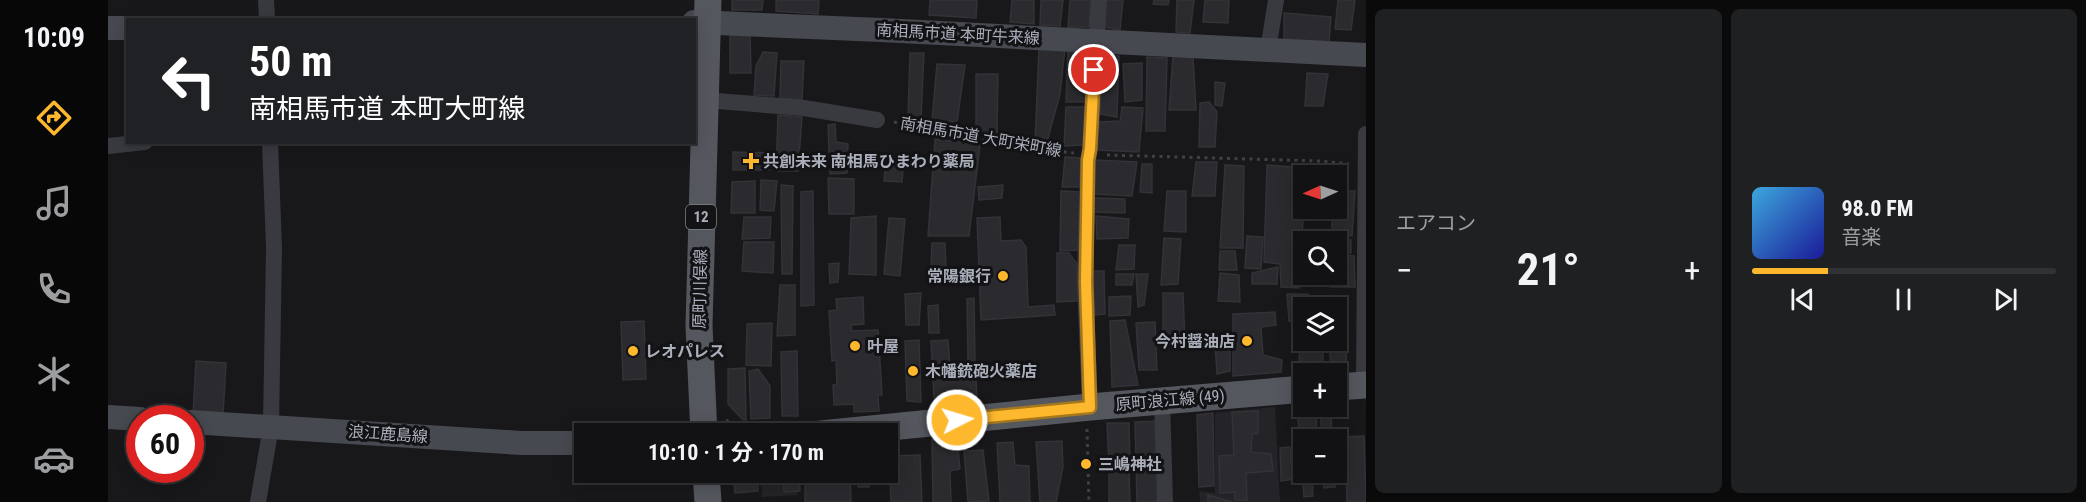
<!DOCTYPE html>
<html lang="ja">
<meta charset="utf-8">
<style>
body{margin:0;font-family:"Roboto Condensed","Noto Sans JP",sans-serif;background:#1f2022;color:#f1f3f6;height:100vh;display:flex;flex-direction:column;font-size:22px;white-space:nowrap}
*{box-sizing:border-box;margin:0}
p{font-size:20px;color:#9c9ea0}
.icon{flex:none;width:33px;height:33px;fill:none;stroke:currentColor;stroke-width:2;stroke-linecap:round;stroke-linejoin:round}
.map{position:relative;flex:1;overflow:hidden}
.panel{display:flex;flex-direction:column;gap:9px;padding:9px;background:#0a0a0b;width:720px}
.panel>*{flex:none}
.hud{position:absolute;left:18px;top:18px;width:570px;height:126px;border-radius:0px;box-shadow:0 3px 15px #0003,0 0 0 2px #313234;background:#202124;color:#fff;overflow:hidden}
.needle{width:39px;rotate:267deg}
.tools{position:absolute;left:1185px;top:165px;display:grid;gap:12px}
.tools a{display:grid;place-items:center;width:54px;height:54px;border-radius:0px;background:#121214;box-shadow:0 3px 15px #0003,0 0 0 2px #313234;font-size:30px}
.speed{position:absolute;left:18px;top:405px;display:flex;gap:12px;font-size:30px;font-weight:700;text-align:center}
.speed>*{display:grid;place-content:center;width:78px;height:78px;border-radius:50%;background:#121214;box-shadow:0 3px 15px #0003,0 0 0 2px #313234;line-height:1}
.speed .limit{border:9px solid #d22;background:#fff;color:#111}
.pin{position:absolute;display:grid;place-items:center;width:51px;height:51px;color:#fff;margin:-26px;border:3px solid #fff;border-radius:50%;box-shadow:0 2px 6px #0007}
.me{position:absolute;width:66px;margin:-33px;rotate:85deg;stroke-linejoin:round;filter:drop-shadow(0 0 4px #0008)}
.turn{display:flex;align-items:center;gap:21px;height:126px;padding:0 24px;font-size:27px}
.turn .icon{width:78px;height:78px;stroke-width:2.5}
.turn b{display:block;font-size:42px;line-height:51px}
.big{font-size:45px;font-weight:700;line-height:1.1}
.panel .tile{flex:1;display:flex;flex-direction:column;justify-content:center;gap:9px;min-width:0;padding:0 21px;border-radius:9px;background:#1f2022}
.song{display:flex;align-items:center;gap:18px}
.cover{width:72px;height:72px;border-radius:9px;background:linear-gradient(135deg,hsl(200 70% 55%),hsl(240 70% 35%))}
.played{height:6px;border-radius:3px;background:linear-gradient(90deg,#feb82d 25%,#313234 25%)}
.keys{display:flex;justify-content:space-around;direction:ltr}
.heat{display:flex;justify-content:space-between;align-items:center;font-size:33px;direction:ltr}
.panel .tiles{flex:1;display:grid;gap:9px;grid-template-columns:repeat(2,1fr)}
.trip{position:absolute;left:466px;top:423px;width:324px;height:60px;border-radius:0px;background:#121214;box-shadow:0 3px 15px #0003,0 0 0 2px #313234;font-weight:700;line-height:60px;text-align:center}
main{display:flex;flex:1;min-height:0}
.menu{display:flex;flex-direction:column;width:108px;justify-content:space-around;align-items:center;background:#070708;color:#9c9ea0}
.menu .icon{width:42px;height:42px}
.menu .current{color:#feb82d}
.menu b{font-size:27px;color:#f1f3f6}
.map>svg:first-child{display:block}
.built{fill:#242428}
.building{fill:#2b2b2f;stroke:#323237;stroke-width:1.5}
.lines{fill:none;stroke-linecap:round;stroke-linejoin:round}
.path{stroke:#3f4147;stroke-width:3;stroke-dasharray:3 4.5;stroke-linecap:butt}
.street{stroke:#393a40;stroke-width:16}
.secondary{stroke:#474950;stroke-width:24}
.primary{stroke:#55575f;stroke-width:27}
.route-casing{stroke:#a5781d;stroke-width:15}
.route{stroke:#feb82d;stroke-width:10}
.poi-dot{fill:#feb82d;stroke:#131316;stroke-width:2}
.labels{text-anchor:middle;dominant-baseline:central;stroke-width:6;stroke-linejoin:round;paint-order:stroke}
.shield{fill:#131316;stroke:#7d808a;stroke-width:1.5}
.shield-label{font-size:15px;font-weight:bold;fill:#aaafbb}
.street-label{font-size:16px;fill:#aaafbb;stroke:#131316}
.poi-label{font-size:16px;font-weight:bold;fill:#aaafbb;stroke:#131316;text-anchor:start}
</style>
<main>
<nav class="menu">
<b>10:09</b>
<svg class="icon current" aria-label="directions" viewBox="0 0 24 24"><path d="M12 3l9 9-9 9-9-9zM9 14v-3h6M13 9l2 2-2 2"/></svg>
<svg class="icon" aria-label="music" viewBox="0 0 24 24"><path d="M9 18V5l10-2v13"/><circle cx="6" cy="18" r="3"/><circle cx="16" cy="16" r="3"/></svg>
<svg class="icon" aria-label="phone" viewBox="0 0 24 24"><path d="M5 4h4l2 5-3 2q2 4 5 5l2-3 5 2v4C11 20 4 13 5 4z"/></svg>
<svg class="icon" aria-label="climate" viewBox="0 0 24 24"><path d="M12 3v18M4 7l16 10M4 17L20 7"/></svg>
<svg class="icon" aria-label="car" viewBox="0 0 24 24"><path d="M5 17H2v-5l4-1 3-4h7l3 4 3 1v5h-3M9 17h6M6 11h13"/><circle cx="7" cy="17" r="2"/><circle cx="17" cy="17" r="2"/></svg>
</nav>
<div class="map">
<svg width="1258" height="502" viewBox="0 0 1258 502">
<rect width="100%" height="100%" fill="#18181b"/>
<path class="built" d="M1167,407L1172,502H1092L1091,491L1107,493V413Z
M653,473H690L689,495L654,497Z"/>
<path class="building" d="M624,0H655L654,10H624Z
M668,0H711L710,14L668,11Z
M822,0H869L868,18L821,15Z
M904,0H926V24L902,22Z
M933,0H955L952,26L932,25Z
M962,0H983L981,27H960Z
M998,0H1015L1012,30L996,27Z
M1046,0H1061L1060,5L1045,4Z
M1069,0H1086L1082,33L1068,32Z
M1097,0H1121L1120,23L1095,22Z
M1230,0H1247L1243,30L1227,29Z
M1176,13L1223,17L1221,42L1176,39Z
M642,31L643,73H622V36L630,32Z
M931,48H957L952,94L939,142H927Z
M960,50L980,51L977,102H958Z
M655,52L669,53L666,96L646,95L648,66Z
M802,53H816L813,118L800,117Z
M995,56H1011L1009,117L992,114Z
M1065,56L1085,57L1088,110H1061Z
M1039,57L1059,58L1057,131H1038Z
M673,61H696L694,100L672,98Z
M1034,63V100L1017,102L1015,64Z
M829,64L857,65L849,122L824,120Z
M1199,73L1220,74L1215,106H1197Z
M868,74H890L889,134L868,130Z
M1107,82L1117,83L1114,106L1107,105Z
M1101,102L1109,112L1107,147H1091L1092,103Z
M958,107H977L975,145L956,146Z
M1014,107L1035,108L1031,152L988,150L992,122L1012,121Z
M670,115L694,117L690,171H668Z
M727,124L728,142L740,144L739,173L722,174L720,125Z
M827,139L872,145L861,236H820Z
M625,152L662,153L661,170H625Z
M957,157L974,158L973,187H954Z
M778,158L796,159L794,182L776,181Z
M987,160L1029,162L1024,196L986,194Z
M1088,162H1109L1107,196H1084Z
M1034,164H1044V193L1032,192Z
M1117,165L1136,166L1135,248H1112Z
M1159,165L1197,168L1192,288L1173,287L1172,264L1156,262Z
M1199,169H1219V176H1199Z
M720,178L746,179V214H721Z
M653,180L669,181L666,211L652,210Z
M647,181V213H623L624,182Z
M1228,182H1237V191H1247L1244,236L1224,235V208H1228Z
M673,185L685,186L684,274H674Z
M895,185L894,198L871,200L870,187Z
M705,191L706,305L693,306V192Z
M953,191L972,192L970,250L952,251Z
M1059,191H1078V232L1056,231Z
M987,198L1017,199V213L985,212Z
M768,216V275L741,274L743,218Z
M988,216L1021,219L1020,238L989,239Z
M636,217H663L662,238L634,239Z
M892,217L893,241L913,240L918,247L920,307L946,305L947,315L873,320L869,218Z
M781,218L797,219L792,276L776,274Z
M1197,230H1216V242H1196Z
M1139,236L1155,237L1153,269L1137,268Z
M1056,238L1073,239L1070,284L1053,285Z
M1224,240H1243V253H1228V242Z
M636,242H666L665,273L634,271Z
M824,243H837L838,268H823Z
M1011,245H1027L1026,269L1008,270Z
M1112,251H1127L1129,270H1111Z
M949,253H961L969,264L970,301L949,302Z
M1228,255L1246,256L1247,287H1222L1223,274H1228Z
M731,263L730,282L722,283L721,264Z
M1170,267L1169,284H1144V273Z
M985,271H996L997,314L987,315Z
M1112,273L1131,275L1132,302L1110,301Z
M1008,274H1026L1024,285H1008Z
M1028,274H1040L1036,305L1030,307Z
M1196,274H1212L1211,286L1195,285Z
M672,285H687V335L669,336Z
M813,293L811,325H798L797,294Z
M1055,293H1075L1077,342H1055Z
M1179,294H1200L1198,302L1191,304L1188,321H1181Z
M1023,296L1022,315L1001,316V297Z
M755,297L756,324L743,325L744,331L770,330L774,395H770L771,411L746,412V404L726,405L725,385H729L728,360L724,361L721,311L729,310L728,299Z
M866,298L867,361H860L859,299Z
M830,305L831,333H821L820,306Z
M1193,306H1211V308H1196V340H1215V368H1191Z
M1167,312L1168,325L1153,327L1155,355L1174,360L1173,372L1125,376V314Z
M1228,312H1240L1238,364H1222V340H1228Z
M1017,320L1030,385L1004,387L1002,321Z
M536,321L538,379L515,380L513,322Z
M1047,322L1049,370H1031L1028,323Z
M664,323L663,366L638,365L639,324Z
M811,340L813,402L799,401L797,341Z
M840,340L843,381L856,380L855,367L867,366L869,396L826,399L823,341Z
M1122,342V371L1109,374L1107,344Z
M689,351L690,416H674L673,352Z
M88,361L118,363L115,416L85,415Z
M637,368L638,420H635L620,404V369Z
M650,369L662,386V418L643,419L641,371Z
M1208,406L1209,440H1196V472H1204L1205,496L1196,497L1189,407Z
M1212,406H1223L1224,440H1214Z
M1150,411V433L1144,434L1143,452L1163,454L1165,471L1138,473L1139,500H1127V492L1112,493L1111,456L1126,455L1124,412Z
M1105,413L1106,486L1091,487L1089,415Z
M1051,421L1053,502H1029L1027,422Z
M999,423H1021L1022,464L1001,465Z
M1256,436L1258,502H1239L1237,437Z
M824,440H849L852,469L842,471L843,502H825Z
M954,441L955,467L948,502H932L928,442Z
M905,442L907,465L921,466L922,502H892L889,443Z
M1182,447L1185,479L1173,481L1172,448Z
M875,450L881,501L860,502L856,451Z
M812,455L814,502H783L781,456Z
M1001,470L1021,471L1022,502H1001Z
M625,472H649L650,491L627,493Z
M675,472H691L692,491L676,492Z
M712,472H742L743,502H697V479H712Z
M749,472H760L761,487H750Z
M1215,472H1226L1227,487L1216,488Z
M1100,495L1125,502H1100Z"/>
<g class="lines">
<path class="path" d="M786,122L904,146L966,153
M999,155L1212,161L1241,164
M618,420L629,428
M979,429L981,502"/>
<path class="street" d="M158,0L159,20
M1160,50L1168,0
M597,100L696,108L769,120
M0,146L37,142
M1256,385L1258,134
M1054,400L1057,502
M982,407L977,282L980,160L982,149L991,0
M150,502L163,427L166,248L162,142"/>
<path class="secondary" d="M586,22L773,30L1258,55
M0,28H20
M0,417L32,419
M82,422L414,443H477"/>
<path class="primary" d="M1228,387L1258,385
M596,434L591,326L600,0
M713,434L982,407L1196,389
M598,472L600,502"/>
</g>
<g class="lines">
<defs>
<path id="route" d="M849,420L982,407L978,282L980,160L982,149L986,70"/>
</defs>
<use href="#route" class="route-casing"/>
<use href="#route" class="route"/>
</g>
<g class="poi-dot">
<path d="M640 152h6v6h6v6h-6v6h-6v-6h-6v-6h6z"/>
<circle cx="895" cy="276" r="6"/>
<circle cx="1139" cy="341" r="6"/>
<circle cx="747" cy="346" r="6"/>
<circle cx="525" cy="351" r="6"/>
<circle cx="805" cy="371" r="6"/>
<circle cx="978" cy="464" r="6"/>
</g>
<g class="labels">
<rect class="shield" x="578" y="205" width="30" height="24" rx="4.5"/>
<g class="shield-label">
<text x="593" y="217">12</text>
</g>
<g class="street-label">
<text transform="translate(850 34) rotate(3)">南相馬市道 本町牛来線</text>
<text transform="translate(873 137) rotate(10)">南相馬市道 大町栄町線</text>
<text transform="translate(592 289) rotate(-89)">原町川俣線</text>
<text transform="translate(1062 400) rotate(-5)">原町浪江線 (49)</text>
<text transform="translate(280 434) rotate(4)">浪江鹿島線</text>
</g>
<g class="poi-label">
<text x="655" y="161">共創未来 南相馬ひまわり薬局</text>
<text x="883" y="276" text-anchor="end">常陽銀行</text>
<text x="1127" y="341" text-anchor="end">今村醤油店</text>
<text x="759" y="346">叶屋</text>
<text x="537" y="351">レオパレス</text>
<text x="817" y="371">木幡銃砲火薬店</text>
<text x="990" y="464">三嶋神社</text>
</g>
</g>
</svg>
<div class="tools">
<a><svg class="needle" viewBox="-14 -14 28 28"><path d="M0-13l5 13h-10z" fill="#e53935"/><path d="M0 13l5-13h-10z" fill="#9c9ea0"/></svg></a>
<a><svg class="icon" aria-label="search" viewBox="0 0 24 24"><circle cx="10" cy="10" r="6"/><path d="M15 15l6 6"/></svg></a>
<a><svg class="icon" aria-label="layers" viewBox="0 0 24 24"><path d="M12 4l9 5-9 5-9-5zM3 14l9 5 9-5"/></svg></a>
<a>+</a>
<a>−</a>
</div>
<div class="speed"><div class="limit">60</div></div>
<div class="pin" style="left:986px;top:70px;background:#d93025"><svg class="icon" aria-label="arrive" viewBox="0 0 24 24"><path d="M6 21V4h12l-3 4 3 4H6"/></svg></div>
<svg class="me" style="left:849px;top:420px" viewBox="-20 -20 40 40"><circle r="17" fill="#feb82d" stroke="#fff" stroke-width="3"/><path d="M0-11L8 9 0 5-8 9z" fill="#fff"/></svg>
<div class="trip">10:10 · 1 分 · 170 m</div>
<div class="hud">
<div class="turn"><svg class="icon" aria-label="left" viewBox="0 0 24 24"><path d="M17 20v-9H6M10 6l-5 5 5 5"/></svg><div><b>50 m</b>南相馬市道 本町大町線</div></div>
</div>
</div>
<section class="panel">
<div class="tiles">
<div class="tile"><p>エアコン</p>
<div class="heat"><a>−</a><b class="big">21°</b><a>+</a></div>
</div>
<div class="tile">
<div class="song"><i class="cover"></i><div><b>98.0 FM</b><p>音楽</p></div></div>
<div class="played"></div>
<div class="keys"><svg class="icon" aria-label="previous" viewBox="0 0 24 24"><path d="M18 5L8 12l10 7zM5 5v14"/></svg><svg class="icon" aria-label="pause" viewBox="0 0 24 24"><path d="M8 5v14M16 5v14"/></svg><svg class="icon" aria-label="next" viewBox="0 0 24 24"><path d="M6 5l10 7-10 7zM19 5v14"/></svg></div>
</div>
</div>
</section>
</main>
